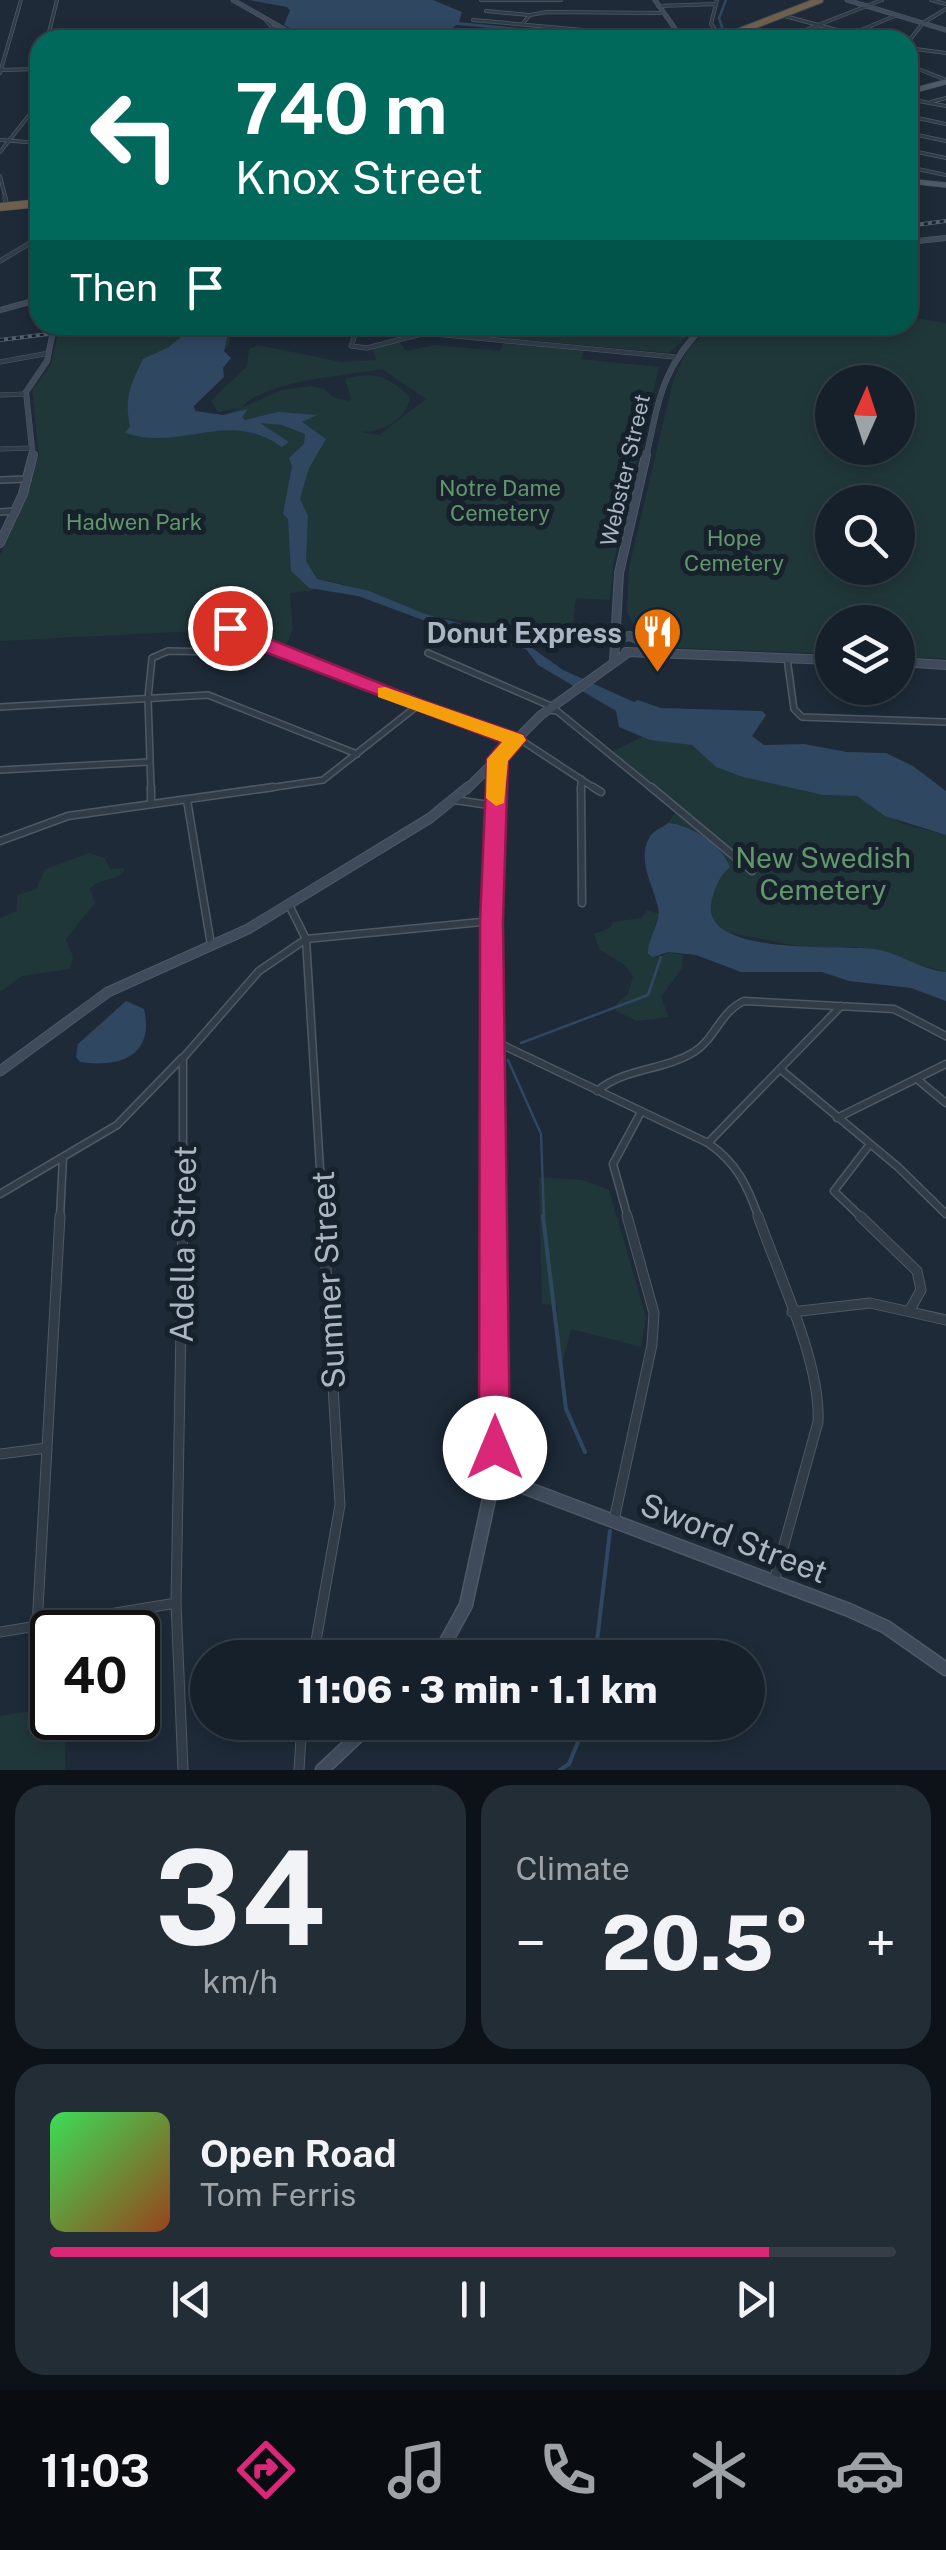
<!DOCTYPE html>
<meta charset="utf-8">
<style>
body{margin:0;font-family:"Public Sans",sans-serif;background:#232d36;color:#f1f3f6;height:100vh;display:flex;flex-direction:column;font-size:38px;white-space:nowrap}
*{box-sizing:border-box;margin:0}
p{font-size:32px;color:#9ea3a8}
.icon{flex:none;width:55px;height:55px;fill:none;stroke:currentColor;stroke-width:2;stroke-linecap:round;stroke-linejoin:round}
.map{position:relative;height:1770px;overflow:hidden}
.details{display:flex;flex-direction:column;gap:15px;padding:15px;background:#0c1217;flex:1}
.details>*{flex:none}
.banner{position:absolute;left:30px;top:30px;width:888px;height:305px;border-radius:30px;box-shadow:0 5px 15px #0003,0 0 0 2px #353e47;background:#00695c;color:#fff;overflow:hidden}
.needle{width:65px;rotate:3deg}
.fabs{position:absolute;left:815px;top:365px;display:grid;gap:20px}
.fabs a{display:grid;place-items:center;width:100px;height:100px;border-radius:50%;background:#16202a;box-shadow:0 5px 15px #0003,0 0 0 2px #353e47;font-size:50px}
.speed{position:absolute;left:30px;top:1610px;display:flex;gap:20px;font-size:50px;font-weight:700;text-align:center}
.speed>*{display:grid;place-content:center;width:130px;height:130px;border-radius:50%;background:#16202a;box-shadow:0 5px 15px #0003,0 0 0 2px #353e47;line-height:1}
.speed .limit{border:5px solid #111;border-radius:15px;background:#fff;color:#111}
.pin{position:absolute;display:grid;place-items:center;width:85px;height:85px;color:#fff;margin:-42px;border:5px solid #fff;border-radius:50%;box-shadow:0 2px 10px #0007}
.me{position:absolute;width:110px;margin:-55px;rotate:0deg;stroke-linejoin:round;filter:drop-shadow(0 0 8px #0008)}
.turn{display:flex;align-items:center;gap:35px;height:210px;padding:0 40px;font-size:45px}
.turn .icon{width:130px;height:130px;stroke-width:2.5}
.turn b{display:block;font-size:70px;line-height:85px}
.then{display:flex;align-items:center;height:95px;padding:0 40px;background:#0003;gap:20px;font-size:38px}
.big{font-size:75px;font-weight:800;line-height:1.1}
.details .widget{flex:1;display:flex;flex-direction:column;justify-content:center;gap:15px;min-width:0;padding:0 35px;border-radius:30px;background:#232d36}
.details .dial{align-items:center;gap:0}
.dial b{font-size:130px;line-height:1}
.song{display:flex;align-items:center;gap:30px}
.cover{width:120px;height:120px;border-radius:15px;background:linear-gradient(135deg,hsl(130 70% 55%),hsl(20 70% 35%))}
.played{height:10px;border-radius:5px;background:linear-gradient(90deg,#db2777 85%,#353e47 85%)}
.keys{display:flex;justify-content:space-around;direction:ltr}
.heat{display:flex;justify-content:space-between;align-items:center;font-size:55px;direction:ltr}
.details .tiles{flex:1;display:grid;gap:15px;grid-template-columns:1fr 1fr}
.widget:last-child{grid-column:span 2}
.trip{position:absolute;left:190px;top:1640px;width:575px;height:100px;border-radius:50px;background:#16202a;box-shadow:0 5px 15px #0003,0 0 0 2px #353e47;font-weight:800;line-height:100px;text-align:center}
.tab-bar{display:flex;height:160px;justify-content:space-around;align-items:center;background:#090d11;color:#9ea3a8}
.tab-bar .icon{width:70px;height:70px}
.tab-bar .active{color:#db2777}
.tab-bar b{font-size:45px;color:#f1f3f6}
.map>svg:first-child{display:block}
.green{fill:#203739;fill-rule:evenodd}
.water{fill:#2f4760}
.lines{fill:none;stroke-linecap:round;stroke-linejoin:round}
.stream-far1{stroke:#2f4760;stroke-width:2.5}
.stream{stroke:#2f4760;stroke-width:4}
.street-far4-casing{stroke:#4f5966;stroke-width:4}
.street-far3-casing{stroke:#4f5966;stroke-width:5}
.street-far2-casing{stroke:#4f5966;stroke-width:8}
.street-far1-casing{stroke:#4f5966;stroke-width:9}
.street-casing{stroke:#4f5966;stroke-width:11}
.secondary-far4-casing{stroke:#4f5966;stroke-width:5}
.secondary-far3-casing{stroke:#4f5966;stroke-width:6}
.secondary-far2-casing{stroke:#4f5966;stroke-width:10}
.secondary-far1-casing{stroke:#4f5966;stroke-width:11}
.secondary-casing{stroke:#4f5966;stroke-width:15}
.primary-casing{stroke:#3b4551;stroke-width:6}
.highway-far1-casing{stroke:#3c4652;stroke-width:8}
.highway-casing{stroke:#3c4652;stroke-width:9}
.street-far4{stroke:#313c48;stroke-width:2.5}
.street-far3{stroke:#313c48;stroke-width:4}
.street-far2{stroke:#313c48;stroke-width:5}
.street-far1{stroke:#313c48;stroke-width:6}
.street{stroke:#313c48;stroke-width:9}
.secondary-far4{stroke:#3f4b5b;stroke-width:4}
.secondary-far3{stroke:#3f4b5b;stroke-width:5}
.secondary-far2{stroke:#3f4b5b;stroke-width:8}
.secondary-far1{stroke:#3f4b5b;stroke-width:9}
.secondary{stroke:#3f4b5b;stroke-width:12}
.primary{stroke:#4f5b68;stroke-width:5}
.highway-far1{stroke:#6f604e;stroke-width:6}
.highway{stroke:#6f604e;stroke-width:8}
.rail-casing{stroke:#536070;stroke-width:4}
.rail{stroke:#17212c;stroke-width:2.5;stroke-dasharray:4;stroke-linecap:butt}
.secondary-bridge-casing{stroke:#4f5966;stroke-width:6;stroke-linecap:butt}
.secondary-bridge{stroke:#3f4b5b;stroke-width:5}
.route{fill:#db2777;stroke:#8e194d;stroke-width:2.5}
.slow{fill:#f59e0b}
.labels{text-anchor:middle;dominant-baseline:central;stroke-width:10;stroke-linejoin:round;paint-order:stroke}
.far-street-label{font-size:22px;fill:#abb6c5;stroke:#17212c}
.far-park-label{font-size:22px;fill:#62976b;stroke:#17212c}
.poi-label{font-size:28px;font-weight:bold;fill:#abb6c5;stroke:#17212c;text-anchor:end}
.park-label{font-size:28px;fill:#62976b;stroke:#17212c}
.near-street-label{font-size:32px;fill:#abb6c5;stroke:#17212c}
</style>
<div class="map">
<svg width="946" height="1770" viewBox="0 0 946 1770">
<rect width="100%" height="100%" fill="#1e2a38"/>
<path class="green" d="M908,317L946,323V659L898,656V622H832V654L680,648L638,633L627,613L629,568L673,381L686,352L711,325H908ZM832,382H898V448H832ZM832,502H898V568H832Z
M151,325H234L228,347L176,391L177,403L171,411L223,416L282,390L311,386L326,390L331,396L348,401L351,399L345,379C372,370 392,377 410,398C406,420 382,432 361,432L379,435L426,399L382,369C346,376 264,380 241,408L218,412L211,401L247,366L249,349L258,345L341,362L376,360L372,348L399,341L406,351L435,345L500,351L504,341L584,350L581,359L659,367L613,566L610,600L576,598L572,635L543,642L472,621L431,617L347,585L317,579L315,590L290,593L293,629L285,648L237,629L0,641V555L27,497L39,455L32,390L51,365L57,337Z
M510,325H700L669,353L496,337L493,329H511Z
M642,737L692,745L717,767L743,777L823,795L857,796L903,824L946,835V972L855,947L817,950L726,932L713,919L710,903L728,860C710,844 694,824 668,823L678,808L612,752Z
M89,853L105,858L110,869L124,868V871C115,882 100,877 90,889L95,903L66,939L73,957L70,969L22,976L0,992V918L17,911V895L36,889L45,869Z
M647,910L659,914L650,942L661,957L668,952L683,955L682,968L661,997L669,1017L637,1021L616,1011L617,1003L628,994L633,976L625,965L600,950L594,934L610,928L613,922L641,918Z
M539,1177L582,1180L609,1190L646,1317L641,1347L571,1329L560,1372L557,1305L542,1304Z
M52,1708V1718H66L65,1770H0V1716Z"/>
<path class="water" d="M249,0H433L462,12L459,22L641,40H545L515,30L456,25L439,40H313L284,25L290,10L287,7Z
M196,325H230L224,351L231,358L223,368L224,377L194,406L195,411L223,415L248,409L242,417L245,420L278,412L317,415L302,422L326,439L309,468L300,499L308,516L306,561L317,579L369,591L425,614L521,640L563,670L634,702L638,700L661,708L762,711L766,715L752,736L764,745L804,744L847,752L886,753L913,766L946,791V835L885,816L857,796L823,795L743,777L716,767L692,745L650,740L619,727L616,711L538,665L526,649L450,630L358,596L309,588L291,571L288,519L283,514L292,466L289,458L304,444L305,434L282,425L260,423L289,442L282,447C227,408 183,452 125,433L130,426C124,398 130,386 143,359L169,347Z
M668,823C690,824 723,846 730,867C719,876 716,887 712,899C695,960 850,943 880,950C902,955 923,970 946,972V1001L911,988L849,981L822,972H741L696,955L668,952L653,957L648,954C647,939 662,921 658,907C653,885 637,861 649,838C652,831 662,828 668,823Z
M126,1001L144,1009C155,1056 119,1068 80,1062L76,1057L78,1044Z"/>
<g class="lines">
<path class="stream-far1" d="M724,33L719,18L726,0
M521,1043L648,995L661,957
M508,1060L541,1134L544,1218"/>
<path class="stream" d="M543,1216L566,1409L585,1452
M595,1658L610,1531
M560,1770L569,1764L586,1722"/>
<defs>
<path id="street-far4" d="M481,0H561
M717,0L711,24L722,38
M931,0L946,4
M658,6L716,4
M486,11L529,15
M781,15L874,40
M265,19L283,40
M473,20L693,40
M523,23L530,15L547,12L663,13
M47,40L57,0
M780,40L882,0
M837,40L897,15
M908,42L923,23L946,9
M908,48L946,53
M908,65L946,80
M1,70L40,69
M0,73L21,0
M908,99L946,106
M931,102L946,98
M908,116L946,124
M908,133L946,141
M0,140L40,143
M40,142V161
M908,150L946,158
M0,152L30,114L40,74
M908,167L946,175
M0,176L6,200"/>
<path id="street-far3" d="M5,198L7,206
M0,261L40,237
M393,325L355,335L351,346L367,348L425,333L675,357
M0,362L49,353
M0,395L26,394
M0,449L33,448"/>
<path id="street-far2" d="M0,480L28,479
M0,512L16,511
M230,629L234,634L516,740
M428,653L553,707
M787,658L794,709L802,717L946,722
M0,707L208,695L357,754
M548,710L557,711L654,790
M518,738L597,790
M0,770L149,762
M581,779V790
M151,790L148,698L152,658L168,651L216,652L238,636
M255,790L323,780L417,706"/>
<path id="street-far1" d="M151,787V804
M581,787L582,903
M593,787L601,792
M651,787L752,871
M187,800L211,945
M455,800L496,806
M0,841L68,816L273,787
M289,905L306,939L323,1218
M492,1040L708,1143C737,1163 747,1185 759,1218
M780,1069L898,1167L946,1214
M918,1080L946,1103
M597,1091C626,1067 663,1071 694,1052C715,1039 720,1012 744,1001L894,1009L946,1036
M837,1118L946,1064
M708,1143L841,1006
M0,1194L117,1125L182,1058
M60,1218L63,1157
M183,1218V1058L259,971L306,939L492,921
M628,1218L613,1164L641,1112
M862,1218L834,1191L870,1144"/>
<path id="street" d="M758,1216C778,1274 821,1362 818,1422L774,1581
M860,1216L917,1271L921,1290L911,1308
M792,1312L870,1303L946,1320
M0,1454L47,1448
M614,1520L652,1345L654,1313L627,1216
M37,1626L60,1216
M0,1632L176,1603
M313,1658L340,1505L323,1216
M183,1770L176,1603L183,1216
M299,1770L302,1722"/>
<path id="secondary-far4" d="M233,0L303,40
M655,0L683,40
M847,0L946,30"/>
<path id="secondary-far3" d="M908,242L946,238
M0,310L40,299
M33,458L26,392L47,361L52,336
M646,458C659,400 661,368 705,325"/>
<path id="secondary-far2" d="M0,543L23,494L33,455
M617,638L630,636L662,650
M626,652L832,660
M614,662L619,573L646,455
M898,662L946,665
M466,790L541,715L629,652
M497,790L498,759"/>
<path id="secondary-far1" d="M0,1071L108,992L248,929L430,818L468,787
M492,1218L491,1039L497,787"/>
<path id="secondary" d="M494,1476L849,1610L886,1627L946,1669
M437,1658L466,1605L494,1476L492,1216
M322,1770L373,1722"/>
<path id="primary" d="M908,92L946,82
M908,181L946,185"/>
<path id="highway-far1" d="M717,40L820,0"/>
<path id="highway" d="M0,207L40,203"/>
</defs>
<use href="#street-far4" class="street-far4-casing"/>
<use href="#street-far3" class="street-far3-casing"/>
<use href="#street-far2" class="street-far2-casing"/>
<use href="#street-far1" class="street-far1-casing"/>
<use href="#street" class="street-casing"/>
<use href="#secondary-far4" class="secondary-far4-casing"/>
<use href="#secondary-far3" class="secondary-far3-casing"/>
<use href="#secondary-far2" class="secondary-far2-casing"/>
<use href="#secondary-far1" class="secondary-far1-casing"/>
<use href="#secondary" class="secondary-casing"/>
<use href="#primary" class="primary-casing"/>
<use href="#highway-far1" class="highway-far1-casing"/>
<use href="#highway" class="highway-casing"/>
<use href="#street-far4" class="street-far4"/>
<use href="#street-far3" class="street-far3"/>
<use href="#street-far2" class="street-far2"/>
<use href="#street-far1" class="street-far1"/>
<use href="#street" class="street"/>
<use href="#secondary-far4" class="secondary-far4"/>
<use href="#secondary-far3" class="secondary-far3"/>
<use href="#secondary-far2" class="secondary-far2"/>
<use href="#secondary-far1" class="secondary-far1"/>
<use href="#secondary" class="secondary"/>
<use href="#primary" class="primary"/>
<use href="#highway-far1" class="highway-far1"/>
<use href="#highway" class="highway"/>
<defs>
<path id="rail" d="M908,226L946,221
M0,340L122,325"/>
</defs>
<use href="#rail" class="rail-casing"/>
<use href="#rail" class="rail"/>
<defs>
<path id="secondary-bridge" d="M52,336L55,330"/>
</defs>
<use href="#secondary-bridge" class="secondary-bridge-casing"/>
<use href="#secondary-bridge" class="secondary-bridge"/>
</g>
<path class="route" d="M230,623L422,700L523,735L526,740L508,761L503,921L510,1448L506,1458L495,1463L484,1458L479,1448L480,921L487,759L501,742L228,638L221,628Z"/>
<path class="slow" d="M385,687L523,735L526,740L508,761L504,803L496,806L486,798L487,759L502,742L378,697V688Z"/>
<defs>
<symbol id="restaurant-pin" viewBox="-11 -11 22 30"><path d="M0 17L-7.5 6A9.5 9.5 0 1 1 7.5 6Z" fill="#e8710a" stroke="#17212c"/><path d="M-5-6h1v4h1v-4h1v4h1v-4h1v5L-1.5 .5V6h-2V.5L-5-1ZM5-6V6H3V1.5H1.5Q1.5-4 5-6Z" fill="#fff"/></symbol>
</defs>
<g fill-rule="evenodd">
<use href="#restaurant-pin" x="630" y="604" width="55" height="75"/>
</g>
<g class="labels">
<g class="far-street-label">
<text transform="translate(625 470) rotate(-77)">Webster Street</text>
</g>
<g class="far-park-label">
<text x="500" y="488">Notre Dame<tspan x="500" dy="25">Cemetery</tspan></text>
<text x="134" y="522">Hadwen Park</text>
<text x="734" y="538">Hope<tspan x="734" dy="25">Cemetery</tspan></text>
</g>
<g class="poi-label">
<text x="622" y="632">Donut Express</text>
</g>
<g class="park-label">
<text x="823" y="857">New Swedish<tspan x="823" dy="32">Cemetery</tspan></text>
</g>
<g class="near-street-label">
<text transform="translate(183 1244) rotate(-89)">Adella Street</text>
<text transform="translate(328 1280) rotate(-93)">Sumner Street</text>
<text transform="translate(734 1538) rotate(21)">Sword Street</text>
</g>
</g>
</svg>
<div class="fabs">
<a><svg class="needle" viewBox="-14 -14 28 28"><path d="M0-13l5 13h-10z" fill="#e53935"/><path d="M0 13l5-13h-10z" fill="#9ea3a8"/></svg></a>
<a><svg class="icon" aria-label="search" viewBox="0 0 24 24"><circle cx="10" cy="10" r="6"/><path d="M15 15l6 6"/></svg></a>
<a><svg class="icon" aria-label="layers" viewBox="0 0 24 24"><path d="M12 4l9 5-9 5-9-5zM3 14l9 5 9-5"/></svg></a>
</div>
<div class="speed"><div class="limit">40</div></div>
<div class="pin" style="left:230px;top:628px;background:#d93025"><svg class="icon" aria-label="arrive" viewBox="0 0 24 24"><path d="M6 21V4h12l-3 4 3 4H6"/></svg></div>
<svg class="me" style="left:495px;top:1448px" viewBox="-20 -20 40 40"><circle r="19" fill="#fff"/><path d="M0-13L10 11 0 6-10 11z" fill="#db2777"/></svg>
<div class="trip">11:06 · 3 min · 1.1 km</div>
<div class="banner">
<div class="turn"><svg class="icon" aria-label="left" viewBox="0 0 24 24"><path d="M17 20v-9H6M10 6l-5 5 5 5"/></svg><div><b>740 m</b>Knox Street</div></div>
<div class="then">Then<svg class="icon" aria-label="arrive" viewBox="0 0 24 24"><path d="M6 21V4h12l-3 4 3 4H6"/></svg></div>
</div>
</div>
<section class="details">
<div class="tiles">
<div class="widget dial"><b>34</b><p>km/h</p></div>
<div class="widget"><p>Climate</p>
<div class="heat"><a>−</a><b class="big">20.5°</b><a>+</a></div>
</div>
<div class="widget">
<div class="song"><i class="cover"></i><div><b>Open Road</b><p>Tom Ferris</p></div></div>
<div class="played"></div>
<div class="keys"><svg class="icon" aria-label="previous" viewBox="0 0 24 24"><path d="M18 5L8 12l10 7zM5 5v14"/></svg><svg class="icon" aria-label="pause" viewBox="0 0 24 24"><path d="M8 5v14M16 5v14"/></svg><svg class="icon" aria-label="next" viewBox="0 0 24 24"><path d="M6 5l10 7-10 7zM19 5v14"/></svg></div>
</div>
</div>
</section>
<nav class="tab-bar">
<b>11:03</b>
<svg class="icon active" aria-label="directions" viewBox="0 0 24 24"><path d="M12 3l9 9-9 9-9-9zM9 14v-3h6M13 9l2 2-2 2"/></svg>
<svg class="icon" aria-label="music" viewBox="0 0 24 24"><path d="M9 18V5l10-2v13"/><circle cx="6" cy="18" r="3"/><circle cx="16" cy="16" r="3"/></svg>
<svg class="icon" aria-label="phone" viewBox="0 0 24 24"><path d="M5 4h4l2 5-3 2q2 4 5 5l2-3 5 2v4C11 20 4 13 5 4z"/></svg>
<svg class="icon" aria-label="climate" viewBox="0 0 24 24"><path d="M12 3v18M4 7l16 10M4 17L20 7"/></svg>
<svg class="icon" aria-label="car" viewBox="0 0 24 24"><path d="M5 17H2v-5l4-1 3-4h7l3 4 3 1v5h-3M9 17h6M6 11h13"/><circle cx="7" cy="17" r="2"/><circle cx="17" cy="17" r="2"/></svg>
</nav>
